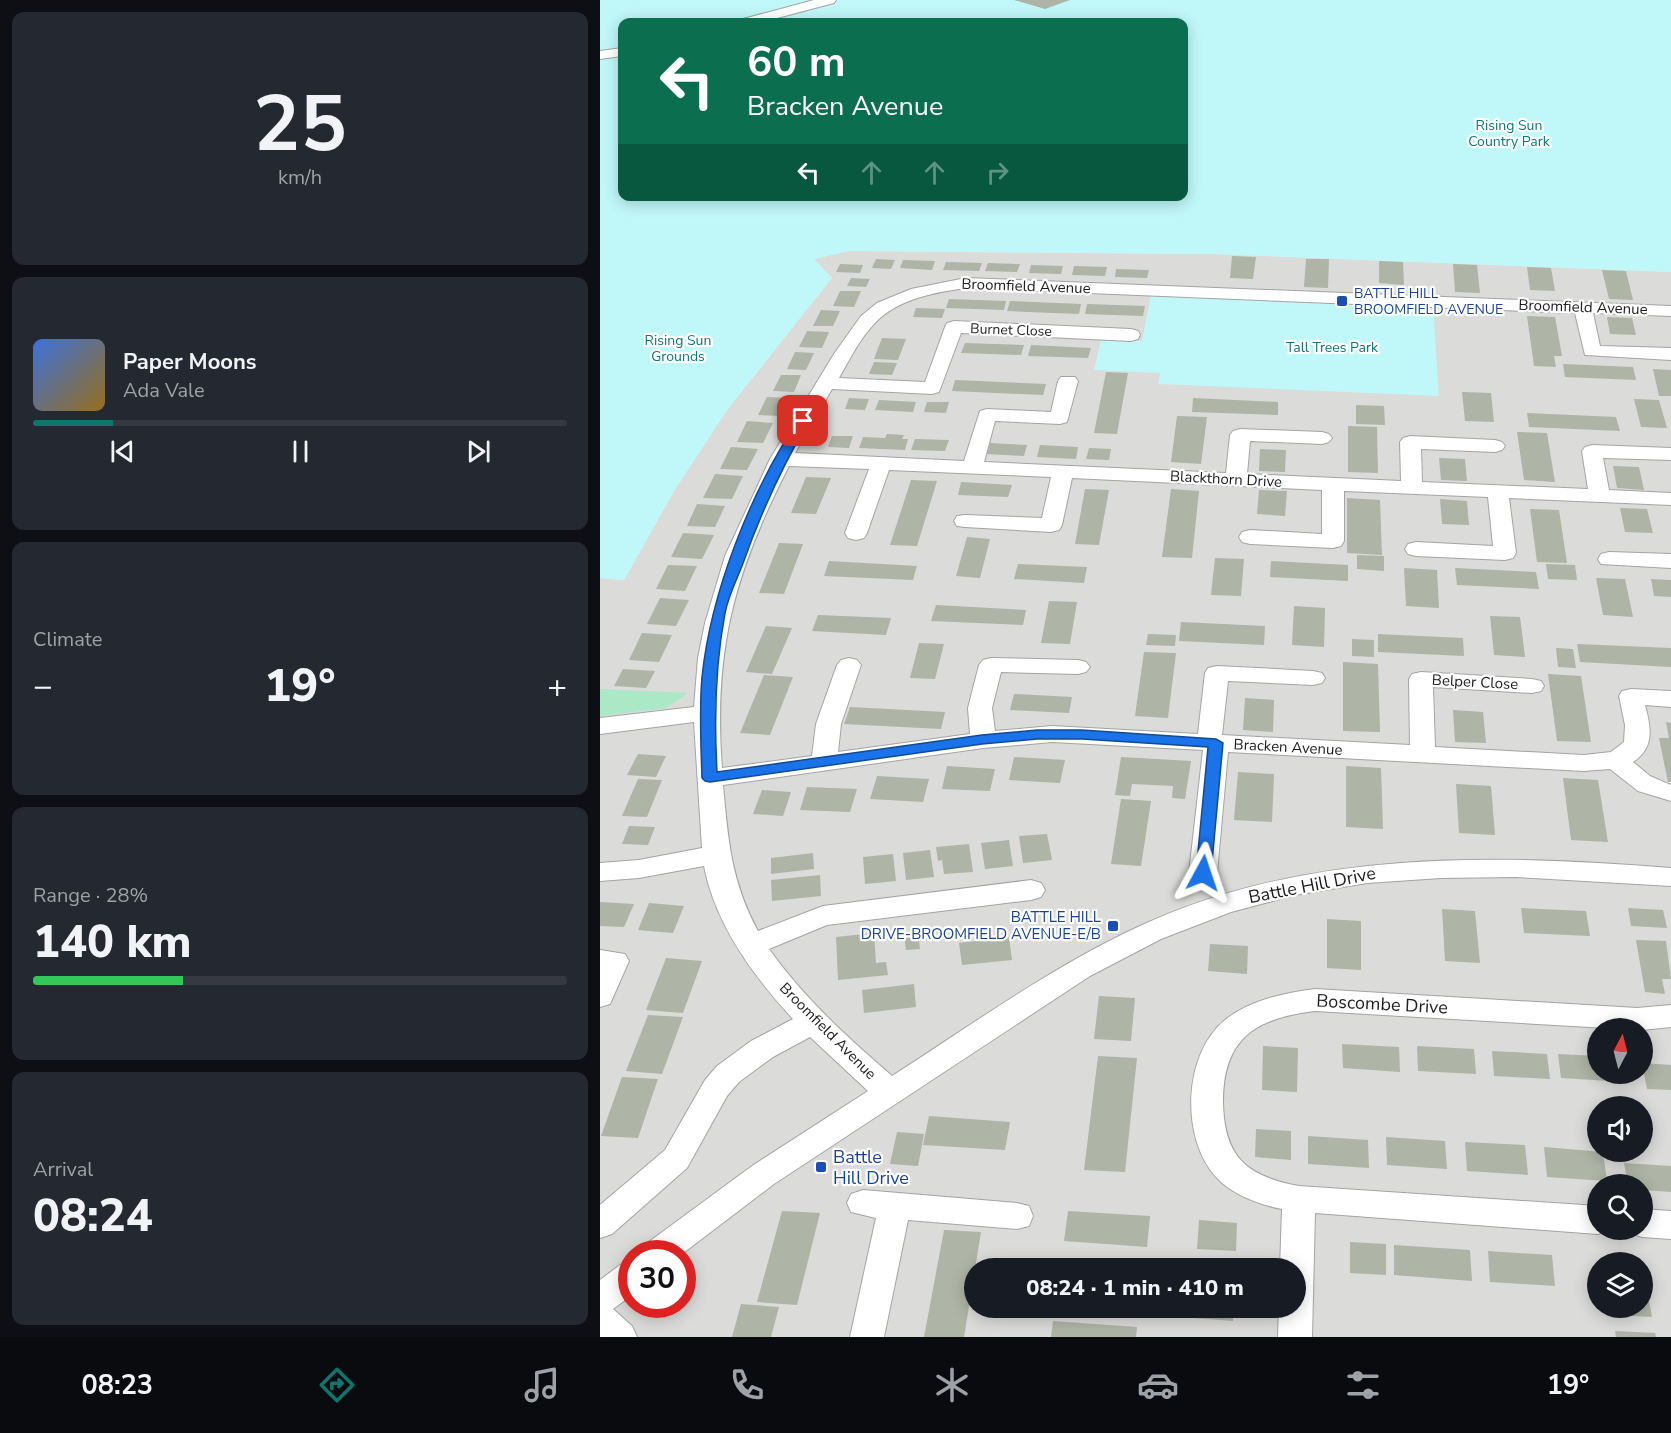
<!DOCTYPE html>
<meta charset="utf-8">
<style>
body{margin:0;font-family:"Nunito Sans",sans-serif;background:#242831;color:#f1f3f6;height:100vh;display:flex;flex-direction:column;font-size:22px;white-space:nowrap}
*{box-sizing:border-box;margin:0}
p{font-size:20px;color:#9ea1a6}
.icon{flex:none;width:33px;height:33px;fill:none;stroke:currentColor;stroke-width:2;stroke-linecap:round;stroke-linejoin:round}
.map{position:relative;flex:1;overflow:hidden}
.panel{display:flex;flex-direction:column;gap:12px;padding:12px;background:#0d0f14;width:600px}
.panel>*{flex:none}
.guide{position:absolute;left:18px;top:18px;width:570px;height:183px;border-radius:12px;box-shadow:0 3px 15px #0003;background:#0b6e4f;color:#fff;overflow:hidden}
.needle{width:39px;rotate:7deg}
.fabs{position:absolute;left:987px;top:1018px;display:grid;gap:12px}
.fabs a{display:grid;place-items:center;width:66px;height:66px;border-radius:50%;background:#171b24;box-shadow:0 3px 15px #0003;font-size:30px}
.speed{position:absolute;left:18px;top:1240px;display:flex;gap:12px;font-size:30px;font-weight:700;text-align:center}
.speed>*{display:grid;place-content:center;width:78px;height:78px;border-radius:50%;background:#171b24;box-shadow:0 3px 15px #0003;line-height:1}
.speed .limit{border:9px solid #d22;background:#fff;color:#111}
.pin{position:absolute;display:grid;place-items:center;width:51px;height:51px;color:#fff;margin:-26px;border-radius:12px;box-shadow:0 3px 9px #0006}
.me{position:absolute;width:66px;margin:-33px;rotate:5deg;stroke-linejoin:round;filter:drop-shadow(0 0 4px #0008)}
.turn{display:flex;align-items:center;gap:21px;height:126px;padding:0 30px;font-size:27px}
.turn .icon{width:78px;height:78px;stroke-width:2.5}
.turn b{display:block;font-size:42px;line-height:51px}
.lanes{display:flex;align-items:center;height:57px;padding:0 30px;background:#0003;justify-content:center;gap:30px;direction:ltr}
.lanes .off{opacity:.35}
.big{font-size:45px;font-weight:800;line-height:1.1}
.panel .tile{flex:1;display:flex;flex-direction:column;justify-content:center;gap:9px;min-width:0;padding:0 21px;border-radius:12px;background:#242831}
.panel .dial{align-items:center;gap:0}
.dial b{font-size:78px;line-height:1}
.song{display:flex;align-items:center;gap:18px}
.cover{width:72px;height:72px;border-radius:9px;background:linear-gradient(135deg,hsl(220 70% 55%),hsl(40 70% 35%))}
.played{height:6px;border-radius:3px;background:linear-gradient(90deg,#0f766e 15%,#363941 15%)}
.keys{display:flex;justify-content:space-around;direction:ltr}
.heat{display:flex;justify-content:space-between;align-items:center;font-size:33px;direction:ltr}
.charge{height:9px;border-radius:4px;background:linear-gradient(90deg,#34c759 28%,#363941 0)}
.trip{position:absolute;left:364px;top:1258px;width:342px;height:60px;border-radius:30px;background:#171b24;box-shadow:0 3px 15px #0003;font-weight:800;line-height:60px;text-align:center}
.menu{display:flex;height:96px;justify-content:space-around;align-items:center;background:#090b0e;color:#9ea1a6}
.menu .icon{width:42px;height:42px}
.menu .on{color:#0f766e}
.menu b{font-size:27px;color:#f1f3f6}
main{display:flex;flex:1;min-height:0}
.map>svg:first-child{display:block}
.residential{fill:#dbdbda;fill-rule:evenodd}
.grass{fill:#aae8c6}
.park{fill:#c0f7f8;fill-rule:evenodd}
.building{fill:#aeb4a6}
.lines{fill:none;stroke-linecap:round;stroke-linejoin:round}
.minor-casing{stroke:#a4a4a4;stroke-width:2}
.minor{fill:#fff;fill-rule:evenodd}
.route{fill:#1a73e8;stroke:#114b97;stroke-width:1.5}
.transit-dot{fill:#1a4fb4;stroke:#fff;stroke-width:2}
.labels{text-anchor:middle;dominant-baseline:central;stroke-width:4.5;stroke-linejoin:round;paint-order:stroke}
.far-park-label{font-size:14px;fill:#0d7779;stroke:#fff}
.far-transit-label{font-size:14px;fill:#164399;stroke:#fff;text-anchor:start}
.far-street-label{font-size:14px;fill:#1d1d1d;stroke:#fff}
.street-label{font-size:15px;fill:#1d1d1d;stroke:#fff}
.transit-label{font-size:15px;fill:#164399;stroke:#fff;text-anchor:end}
.near-street-label{font-size:18px;fill:#1d1d1d;stroke:#fff}
.near-transit-label{font-size:18px;fill:#164399;stroke:#fff;text-anchor:start}
</style>
<main>
<section class="panel">
<div class="tile dial"><b>25</b><p>km/h</p></div>
<div class="tile">
<div class="song"><i class="cover"></i><div><b>Paper Moons</b><p>Ada Vale</p></div></div>
<div class="played"></div>
<div class="keys"><svg class="icon" aria-label="previous" viewBox="0 0 24 24"><path d="M18 5L8 12l10 7zM5 5v14"/></svg><svg class="icon" aria-label="pause" viewBox="0 0 24 24"><path d="M8 5v14M16 5v14"/></svg><svg class="icon" aria-label="next" viewBox="0 0 24 24"><path d="M6 5l10 7-10 7zM19 5v14"/></svg></div>
</div>
<div class="tile"><p>Climate</p>
<div class="heat"><a>−</a><b class="big">19°</b><a>+</a></div>
</div>
<div class="tile"><p>Range · 28%</p><b class="big">140 km</b><div class="charge"></div></div>
<div class="tile"><p>Arrival</p><b class="big">08:24</b></div>
</section>
<div class="map">
<svg width="1071" height="1337" viewBox="0 0 1071 1337">
<rect width="100%" height="100%" fill="#e8eee3"/>
<path class="residential" d="M249,251L612,254L1071,272V1337H0V578L24,580L74,491L127,410L231,279L214,259ZM998,1029H1042V1074H998ZM998,1107H1042V1152H998ZM998,1185H1042V1230H998ZM32,1254H82V1305H32ZM998,1263H1042V1308H998ZM375,1269H696V1308H375Z"/>
<path class="grass" d="M0,689L88,693L66,708L0,716Z"/>
<path class="park" d="M0,0H1071V272L612,254L249,251L214,259L232,278L127,410L74,491L24,580L0,578ZM22,22H584V196H22Z
M551,295L833,307L839,396L558,384L560,373L494,370L501,340L542,341Z"/>
<path class="building" d="M414,0H470L445,9Z
M632,256L656,257L653,279L630,278Z
M276,259L295,260L291,269L272,268Z
M706,259H729L728,288L704,287Z
M303,260L335,261L332,270L300,268Z
M779,261L803,262L804,285L779,283Z
M346,262L382,263L379,271L343,270Z
M388,263L420,264L417,272L385,271Z
M240,264L263,265L260,273L236,272Z
M853,264L877,265L880,293L855,292Z
M431,265L463,266L461,274L429,273Z
M474,266L507,267L505,276L472,275Z
M927,267L951,268L955,291L930,290Z
M516,269L549,270L547,278L515,277Z
M1002,270L1026,271L1033,300L1009,299Z
M251,278L270,279L266,287L247,286Z
M240,291H261L254,307L233,306Z
M349,299L406,301L404,310L346,308Z
M410,301L481,304L479,314L407,311Z
M487,304L545,306L543,316L485,314Z
M316,308L345,309L342,318L313,317Z
M221,310L240,311L233,326H213Z
M927,316L955,317L962,356H954L956,367L934,366Z
M1007,317L1032,318L1036,335L1010,334Z
M207,331L229,332L222,348L199,347Z
M282,338L306,339L298,360L274,359Z
M365,343L424,345L421,355L361,353Z
M431,345L491,348L488,358L428,356Z
M195,352L214,353L206,370L187,369Z
M274,362L297,363L292,375L269,374Z
M963,364L1033,367L1036,380L965,377Z
M1053,369L1071,370V396H1059Z
M506,372L528,373L517,434L494,433Z
M181,375H201L194,392L173,391Z
M355,380L446,384L443,395L352,391Z
M862,392L891,393L894,422L865,421Z
M167,397L190,398L181,416L158,415Z
M249,398L269,399L265,410L245,409Z
M593,398L678,402V415L592,412Z
M1034,399L1059,400L1067,428L1041,427Z
M279,400L316,402L313,412L275,410Z
M327,402H349L346,413L324,412Z
M756,405L784,406L785,425L756,424Z
M927,413L1016,417L1020,431L929,427Z
M577,416L607,417L601,464L571,462Z
M147,421L173,423L163,443L137,442Z
M748,426L777,427L778,473L748,472Z
M917,432L947,433L955,482L924,480Z
M287,434L304,435L302,439H308L305,450L259,448L263,437L285,438Z
M232,436H253L249,448L228,447Z
M315,439L349,440L345,451L311,450Z
M390,443L427,445L424,456L387,454Z
M440,445L478,447L476,459L437,457Z
M131,447L158,449L147,470L120,469Z
M489,448L511,449L509,460L486,459Z
M660,449L686,450L685,472L659,471Z
M839,458L865,459L867,481L841,480Z
M1013,466L1039,467L1044,490L1017,488Z
M115,474L143,476L132,499L103,498Z
M206,477L231,478L216,514L191,513Z
M311,480L337,481L317,546L290,545Z
M361,482L412,485L408,497L358,495Z
M485,489L509,490L499,545L475,544Z
M571,489L599,491L592,558L562,557Z
M659,490L687,491L685,516L657,514Z
M747,498L780,500L782,555L747,553Z
M840,499L867,501L869,525L842,524Z
M97,504L125,506L115,527L87,526Z
M1020,508L1047,509L1053,533L1025,532Z
M930,509L959,510L967,563L937,562Z
M83,533L114,535L102,559L71,557Z
M367,537L390,539L380,578L356,576Z
M179,543L203,544L184,594L159,593Z
M757,555L784,556V571L757,569Z
M615,558L644,559L641,596L611,595Z
M229,561L317,566L313,580L224,576Z
M671,561L748,565V581L670,577Z
M418,564L487,567L484,583L414,579Z
M946,564L975,565L977,580L948,579Z
M68,565L97,566L85,591L56,589Z
M804,568L837,570L839,608L806,606Z
M855,568L936,572L939,589L857,585Z
M996,578L1025,579L1033,617L1003,615Z
M1051,579L1071,580V597L1054,596Z
M60,598L89,600L76,626L47,624Z
M449,601L477,602L470,644L441,643Z
M336,605L426,610L423,625L331,621Z
M694,606L725,608L724,647L692,645Z
M218,615L291,618L286,635L212,631Z
M890,616L920,617L925,657L894,655Z
M581,622L665,626L664,645L579,641Z
M166,626L192,628L172,674L146,672Z
M42,633L72,635L59,662L29,660Z
M548,634L576,635L575,646L546,645Z
M778,634L863,638L864,656L778,652Z
M752,639L774,640V657L752,656Z
M319,643L344,644L335,679L310,678Z
M977,644L1071,648V667L980,662Z
M956,648L973,649L976,668L958,667Z
M544,652L576,653L568,718L535,716Z
M743,662L778,664L780,732L743,731Z
M23,669L55,671L46,688L14,686Z
M948,674L981,676L991,742L957,741Z
M164,675L193,677L170,735L140,733Z
M414,694L472,697L469,713L410,710Z
M645,698L674,700L673,732L643,730Z
M250,707L345,712L341,729L244,724Z
M853,710L883,712L886,743L855,742Z
M1066,722L1071,723V782H1068L1059,738H1069Z
M38,754L66,756L56,777L27,775Z
M414,757L465,760L460,783L409,780Z
M521,757L591,761L585,799L572,798L573,786L532,784L530,796L515,795Z
M347,766L395,769L390,791L342,789Z
M746,766L781,768L783,829L746,827Z
M638,772L674,774L672,822L634,820Z
M277,776L329,779L323,802L270,799Z
M963,778L998,780L1008,842L971,840Z
M38,779L62,780L47,817L22,816Z
M856,784L891,786L895,835L859,833Z
M207,787L257,789L250,812L200,810Z
M162,790L191,792L183,816L153,814Z
M521,799L551,801L541,866L511,864Z
M29,826L55,827L48,845L22,844Z
M447,834L452,860L423,863L419,836Z
M409,840L413,866L385,869L381,843Z
M369,844L373,872L344,874L342,860L338,861L336,847Z
M330,850L334,877L306,880L303,853Z
M213,853L214,869L171,874V858Z
M293,854L296,881L265,884L263,857Z
M220,875L221,896L172,901L171,880Z
M0,902L34,904L24,927L0,926Z
M49,903L84,906L73,933L38,930Z
M921,908L986,911L990,936L924,933Z
M1028,908L1063,910L1067,928L1031,926Z
M842,909L875,911L880,963L845,961Z
M727,919L761,921V970L727,968Z
M274,933L276,963L286,962L288,975L238,980L236,937Z
M318,933L320,949L306,950L304,935Z
M409,937L412,960L362,965L359,943Z
M1036,940L1066,941L1071,979H1062L1065,994L1045,992Z
M610,944L648,946L647,974L608,971Z
M66,958L102,961L83,1013L46,1010Z
M314,984L316,1007L264,1013L262,990Z
M499,996L535,998L531,1041L494,1039Z
M48,1015L83,1017L62,1074L26,1071Z
M742,1044L799,1047L800,1072L743,1068Z
M663,1046L698,1048L697,1092L662,1090Z
M817,1046L874,1049L876,1074L818,1071Z
M892,1051L947,1054L950,1079L894,1076Z
M958,1054L998,1056V1074H1024L1025,1082L961,1078Z
M498,1056L537,1058L525,1172L484,1170Z
M1042,1063L1071,1065V1090L1047,1089Z
M22,1077L58,1079L38,1138L1,1136Z
M329,1116L410,1122L405,1150L323,1145Z
M656,1129L691,1131V1160L655,1157Z
M297,1132L324,1134L318,1166L290,1164Z
M708,1136L768,1140L769,1168L708,1164Z
M786,1137L845,1141L847,1169L787,1165Z
M865,1142L925,1145L928,1175L867,1171Z
M944,1147L1003,1152L1007,1181L947,1177Z
M1024,1163L1071,1166V1192L1042,1190V1185H1028Z
M182,1211L220,1213L197,1305L157,1302Z
M468,1211L550,1216L547,1247L464,1241Z
M599,1220L637,1223L636,1251L597,1249Z
M344,1230L381,1232L364,1337H324Z
M750,1242L786,1244V1275L750,1273Z
M794,1245L870,1250L872,1281L794,1275Z
M888,1251L952,1255L955,1286L890,1282Z
M1042,1262L1052,1317L1014,1315L1013,1308H1042Z
M596,1264L635,1266V1269H596Z
M141,1304L179,1307L171,1337H132Z
M593,1308H633V1321L593,1318Z
M453,1321L537,1327L536,1337H451Z
M1015,1331L1055,1333L1056,1337H1016Z"/>
<g class="lines">
<defs>
<path id="minor" d="M214,0H236L234,3L162,22H141L143,19Z
M22,48V56L0,59V51Z
M366,278L1071,306V316L993,313L1000,346L1071,348V360L985,355L975,313L366,288C336,292 297,299 275,323C260,338 250,359 239,378L325,382L345,327L347,323L354,321L531,329L538,331L540,335L538,339L531,341L361,333L339,392L332,394L232,389L195,453L364,461L380,411L387,409L451,412L458,381L461,377H475L478,381L467,422L460,424L395,421L384,462L626,473L630,435L633,431L640,429L722,432L729,434L732,438L729,442L722,444L650,441L647,474L801,481L800,442L803,438L810,436L895,440L902,442L905,446L902,450L895,452L821,449L822,482L988,489L982,451L985,447L992,445L1071,448V460L1003,458L1009,490L1071,493V505L909,498L916,553L913,558L905,560L816,556L808,554L805,549L808,544L816,542L893,546L888,497L744,491V541L741,546L733,548L650,544L642,542L639,537L642,532L650,530L722,534V490L472,478L462,525L459,530L451,532L365,527L357,526L354,521L357,516L365,515L442,518L451,477L289,470L267,533L264,538L256,540L248,538L245,533L269,469L189,466C135,571 113,649 122,768L212,756L216,724L237,665L241,660L249,658L257,660L261,665L241,724L238,752L370,734L368,708L379,665L383,660L391,658L478,660L486,662L490,667L486,672L478,674L401,672L392,708L395,731L452,726L598,734L605,673L608,668L617,666L713,671L722,673L725,678L722,683L713,685L628,681L622,735L810,745L809,679L812,674L821,672L932,679L941,681L944,686L941,691L932,693L833,687L835,747L984,755L1011,752L1024,742L1025,725L1019,696L1022,691L1031,689L1071,691V707L1045,705C1051,727 1055,748 1033,762L1050,776L1071,785V801L1038,791L1010,769L984,771L628,752L617,873L613,880L603,882L593,880L589,873L603,750L452,742L383,748L123,785C128,839 131,882 158,931L223,906L431,880L441,883L445,890L441,897L431,900L227,925L169,949C204,998 247,1037 292,1076C373,1024 453,966 540,926C707,849 892,854 1071,868V886L916,877L841,878L767,883L695,895L631,912L561,939L490,976L174,1184L82,1254H41L46,1244L152,1166L268,1091L210,1037L173,1057L139,1082L127,1096L87,1168L12,1234L0,1238V1205L65,1150L105,1080L117,1066L151,1041L193,1019C154,977 115,924 104,866L39,878L0,881V863L39,860L102,848L94,722L0,734V718L94,707L98,658L105,623L125,556L170,459L234,354L261,316L277,303L311,289Z
M1009,552L1071,554V568L1001,564L998,559L1001,554Z
M0,950L25,954L29,961L10,1004L0,1007Z
M715,989L1037,1008L1071,1005V1027L1042,1030L715,1011C656,1018 623,1038 623,1102C624,1157 646,1176 699,1186L998,1206V1230H1008L998,1234L715,1213L712,1337H678L679,1308H696V1269H680L682,1209C660,1205 633,1195 617,1178C580,1139 583,1054 625,1020C650,1000 684,993 715,989Z
M263,1190L417,1203L429,1206L433,1216L429,1226L417,1229L308,1220L284,1337H250L276,1218L251,1212L247,1203L251,1194Z
M1042,1209L1071,1211V1239L1042,1237L1030,1233L1029,1230H1042Z
M32,1261V1295L13,1309L32,1326L37,1337H0V1280L20,1265Z"/>
</defs>
<use href="#minor" class="minor-casing"/>
<use href="#minor" class="minor"/>
</g>
<path class="route" d="M203,418L209,421C181,468 160,515 142,566C136,581 128,597 125,613C115,666 114,718 117,772L382,735L437,730H482L616,739L623,743L611,873L609,877H598L596,873L608,747L482,739H437L382,744L110,782L105,781L102,778C101,744 99,711 102,677C111,591 151,491 199,419Z"/>
<g class="transit-dot">
<rect x="736" y="295" width="12" height="12" rx="3"/>
<rect x="507" y="920" width="12" height="12" rx="3"/>
<rect x="215" y="1161" width="12" height="12" rx="3"/>
</g>
<g class="labels">
<g class="far-park-label">
<text x="909" y="125">Rising Sun<tspan x="909" dy="16">Country Park</tspan></text>
<text x="78" y="340">Rising Sun<tspan x="78" dy="16">Grounds</tspan></text>
<text x="732" y="347">Tall Trees Park</text>
</g>
<g class="far-transit-label">
<text x="754" y="293">BATTLE HILL<tspan x="754" dy="16">BROOMFIELD AVENUE</tspan></text>
</g>
<g class="far-street-label">
<text transform="translate(411 330) rotate(2)">Burnet Close</text>
</g>
<g class="street-label">
<text transform="translate(426 286) rotate(2)">Broomfield Avenue</text>
<text transform="translate(983 307) rotate(2)">Broomfield Avenue</text>
<text transform="translate(626 479) rotate(3)">Blackthorn Drive</text>
<text transform="translate(875 682) rotate(3)">Belper Close</text>
<text transform="translate(688 747) rotate(3)">Bracken Avenue</text>
<text transform="translate(228 1031) rotate(45)">Broomfield Avenue</text>
</g>
<g class="transit-label">
<text x="501" y="917">BATTLE HILL<tspan x="501" dy="17">DRIVE-BROOMFIELD AVENUE-E/B</tspan></text>
</g>
<g class="near-street-label">
<text transform="translate(712 885) rotate(-11)">Battle Hill Drive</text>
<text transform="translate(782 1004) rotate(3)">Boscombe Drive</text>
</g>
<g class="near-transit-label">
<text x="233" y="1157">Battle<tspan x="233" dy="21">Hill Drive</tspan></text>
</g>
</g>
</svg>
<div class="fabs">
<a><svg class="needle" viewBox="-14 -14 28 28"><path d="M0-13l5 13h-10z" fill="#e53935"/><path d="M0 13l5-13h-10z" fill="#9ea1a6"/></svg></a>
<a><svg class="icon" aria-label="sound" viewBox="0 0 24 24"><path d="M4 9h4l5-4v14l-5-4H4zM17 9q2 3 0 6"/></svg></a>
<a><svg class="icon" aria-label="search" viewBox="0 0 24 24"><circle cx="10" cy="10" r="6"/><path d="M15 15l6 6"/></svg></a>
<a><svg class="icon" aria-label="layers" viewBox="0 0 24 24"><path d="M12 4l9 5-9 5-9-5zM3 14l9 5 9-5"/></svg></a>
</div>
<div class="speed"><div class="limit">30</div></div>
<div class="pin" style="left:203px;top:421px;background:#d93025"><svg class="icon" aria-label="arrive" viewBox="0 0 24 24"><path d="M6 21V4h12l-3 4 3 4H6"/></svg></div>
<svg class="me" style="left:603px;top:873px" viewBox="-20 -20 40 40"><path d="M0-17L14 15 0 8-14 15z" fill="#1a73e8" stroke="#fff" stroke-width="4"/></svg>
<div class="trip">08:24 · 1 min · 410 m</div>
<div class="guide">
<div class="turn"><svg class="icon" aria-label="left" viewBox="0 0 24 24"><path d="M17 20v-9H6M10 6l-5 5 5 5"/></svg><div><b>60 m</b>Bracken Avenue</div></div>
<div class="lanes"><svg class="icon" aria-label="left" viewBox="0 0 24 24"><path d="M17 20v-9H6M10 6l-5 5 5 5"/></svg><svg class="icon off" aria-label="ahead" viewBox="0 0 24 24"><path d="M12 20V5M6 11l6-6 6 6"/></svg><svg class="icon off" aria-label="ahead" viewBox="0 0 24 24"><path d="M12 20V5M6 11l6-6 6 6"/></svg><svg class="icon off" aria-label="right" viewBox="0 0 24 24"><path d="M7 20v-9h11M14 6l5 5-5 5"/></svg></div>
</div>
</div>
</main>
<nav class="menu">
<b>08:23</b>
<svg class="icon on" aria-label="directions" viewBox="0 0 24 24"><path d="M12 3l9 9-9 9-9-9zM9 14v-3h6M13 9l2 2-2 2"/></svg>
<svg class="icon" aria-label="music" viewBox="0 0 24 24"><path d="M9 18V5l10-2v13"/><circle cx="6" cy="18" r="3"/><circle cx="16" cy="16" r="3"/></svg>
<svg class="icon" aria-label="phone" viewBox="0 0 24 24"><path d="M5 4h4l2 5-3 2q2 4 5 5l2-3 5 2v4C11 20 4 13 5 4z"/></svg>
<svg class="icon" aria-label="climate" viewBox="0 0 24 24"><path d="M12 3v18M4 7l16 10M4 17L20 7"/></svg>
<svg class="icon" aria-label="car" viewBox="0 0 24 24"><path d="M5 17H2v-5l4-1 3-4h7l3 4 3 1v5h-3M9 17h6M6 11h13"/><circle cx="7" cy="17" r="2"/><circle cx="17" cy="17" r="2"/></svg>
<svg class="icon" aria-label="filters" viewBox="0 0 24 24"><path d="M4 7h16M4 17h16"/><circle cx="9" cy="7" r="2"/><circle cx="15" cy="17" r="2"/></svg>
<b>19°</b>
</nav>
